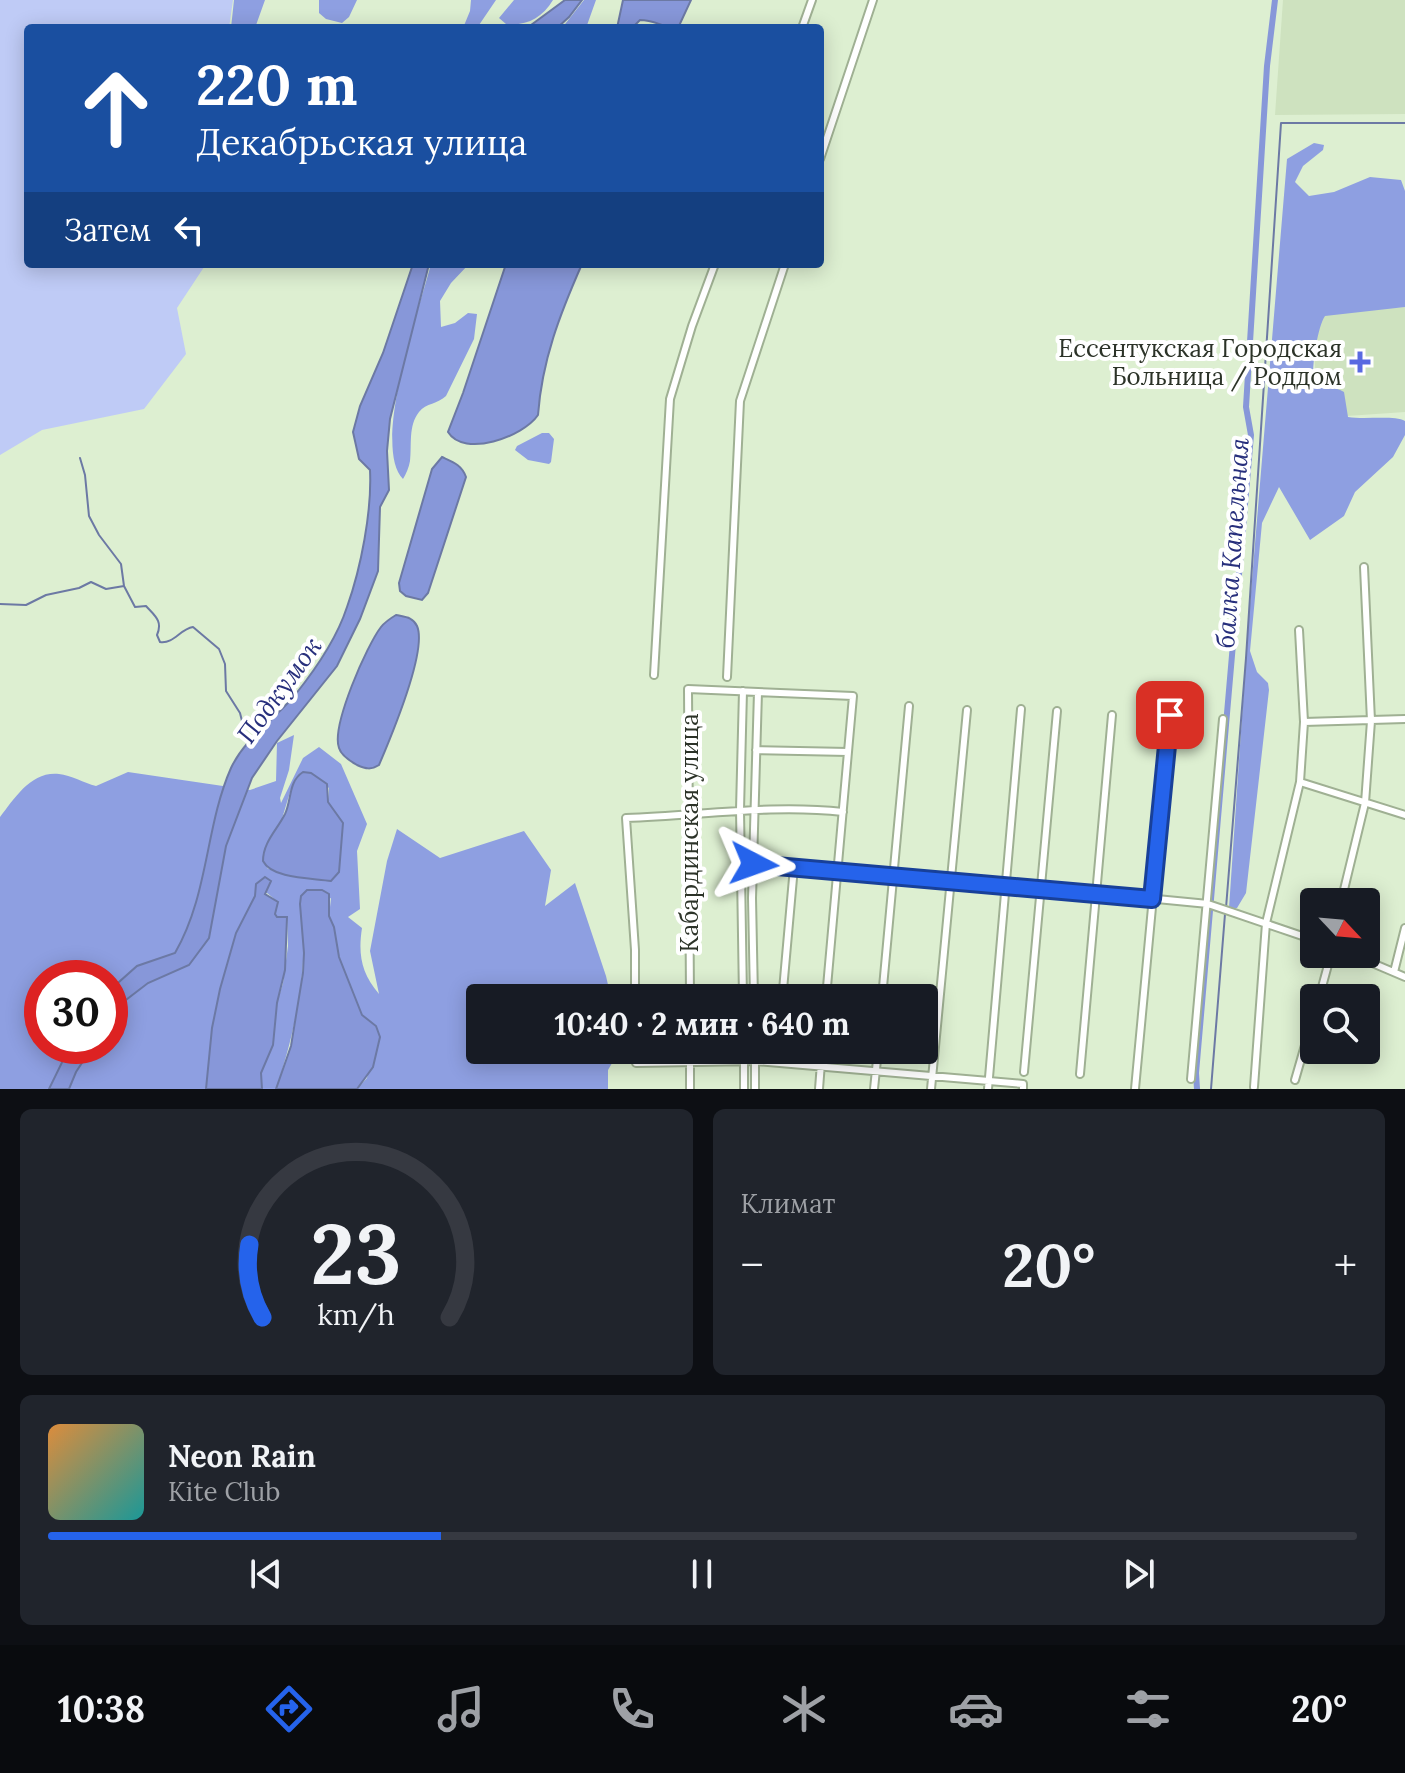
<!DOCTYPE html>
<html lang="ru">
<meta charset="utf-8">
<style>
body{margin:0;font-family:Lora,serif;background:#20242c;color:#f1f3f6;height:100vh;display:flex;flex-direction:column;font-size:30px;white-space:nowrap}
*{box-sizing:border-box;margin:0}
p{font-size:26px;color:#9ea1a6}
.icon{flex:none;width:44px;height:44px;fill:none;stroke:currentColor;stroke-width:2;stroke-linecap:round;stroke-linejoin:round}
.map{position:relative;height:1089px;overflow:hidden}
.drawer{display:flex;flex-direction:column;gap:20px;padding:20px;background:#0d0f14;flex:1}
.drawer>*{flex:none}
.top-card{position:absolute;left:24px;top:24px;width:800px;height:244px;border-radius:8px;box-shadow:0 4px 20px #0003;background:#1a4fa0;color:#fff;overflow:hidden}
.needle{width:52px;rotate:116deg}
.buttons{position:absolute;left:1300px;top:888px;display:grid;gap:16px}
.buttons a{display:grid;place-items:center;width:80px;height:80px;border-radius:8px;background:#171b24;box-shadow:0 4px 20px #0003;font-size:40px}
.speed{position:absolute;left:24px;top:960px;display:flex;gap:16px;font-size:40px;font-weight:700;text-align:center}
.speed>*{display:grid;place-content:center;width:104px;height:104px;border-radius:50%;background:#171b24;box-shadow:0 4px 20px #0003;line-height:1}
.speed .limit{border:12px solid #d22;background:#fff;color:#111}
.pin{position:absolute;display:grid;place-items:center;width:68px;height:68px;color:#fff;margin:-34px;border-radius:16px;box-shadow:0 4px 12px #0006}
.me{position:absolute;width:88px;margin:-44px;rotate:94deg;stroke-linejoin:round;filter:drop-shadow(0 0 6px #0008)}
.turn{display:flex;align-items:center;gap:28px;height:168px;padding:0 40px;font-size:36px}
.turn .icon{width:104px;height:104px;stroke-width:2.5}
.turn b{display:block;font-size:56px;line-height:68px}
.then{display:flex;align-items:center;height:76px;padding:0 40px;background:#0003;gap:16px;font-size:30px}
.big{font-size:60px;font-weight:700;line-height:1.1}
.drawer .card{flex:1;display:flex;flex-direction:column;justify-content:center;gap:12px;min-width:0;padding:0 28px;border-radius:12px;background:#20242c}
.drawer .dial{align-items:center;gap:0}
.dial svg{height:208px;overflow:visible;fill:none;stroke:#363941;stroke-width:7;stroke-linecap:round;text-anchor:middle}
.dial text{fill:#f1f3f6;stroke:none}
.song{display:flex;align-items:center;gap:24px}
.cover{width:96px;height:96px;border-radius:12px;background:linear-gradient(135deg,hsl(30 70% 55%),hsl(180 70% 35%))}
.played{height:8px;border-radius:4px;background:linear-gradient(90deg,#2563eb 30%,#363941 30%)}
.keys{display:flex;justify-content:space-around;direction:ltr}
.heat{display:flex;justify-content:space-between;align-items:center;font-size:44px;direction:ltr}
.drawer .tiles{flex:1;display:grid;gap:20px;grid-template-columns:1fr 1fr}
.card:last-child{grid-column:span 2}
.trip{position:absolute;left:466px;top:984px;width:472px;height:80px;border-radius:8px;background:#171b24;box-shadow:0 4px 20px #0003;font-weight:700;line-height:80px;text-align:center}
.tabs{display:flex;height:128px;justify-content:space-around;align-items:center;background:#090b0e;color:#9ea1a6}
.tabs .icon{width:56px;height:56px}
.tabs .selected{color:#2563eb}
.tabs b{font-size:36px;color:#f1f3f6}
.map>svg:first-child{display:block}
.built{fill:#cee2bf}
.green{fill:#bfcbf6}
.forest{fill:#8e9fe1;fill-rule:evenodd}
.water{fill:#8797d9;stroke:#6c79a4;stroke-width:2}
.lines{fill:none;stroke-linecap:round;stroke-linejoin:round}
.stream{stroke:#6c79a4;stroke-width:2}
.canal{stroke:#8797d9;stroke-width:6}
.street-casing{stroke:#9fb093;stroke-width:10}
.street{stroke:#fff;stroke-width:6}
.route-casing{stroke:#184099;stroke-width:20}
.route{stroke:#2563eb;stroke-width:14}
.poi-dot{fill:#596ae1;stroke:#fff;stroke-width:3}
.labels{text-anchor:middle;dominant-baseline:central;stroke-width:8;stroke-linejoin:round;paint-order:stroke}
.poi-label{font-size:24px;fill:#2c3328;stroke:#fff;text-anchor:end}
.street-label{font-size:24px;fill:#2c3328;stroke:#fff}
.water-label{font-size:26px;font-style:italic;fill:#272f7c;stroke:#fff}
</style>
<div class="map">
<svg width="1405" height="1089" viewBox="0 0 1405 1089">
<rect width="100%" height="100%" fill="#ddefd1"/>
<path class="built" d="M1283,0H1405V114L1275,115Z
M1405,307V412L1318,418L1312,313Z"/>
<path class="green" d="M0,0H233L229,28H28V264H206L177,308L186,354L144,409L42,430L0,455Z"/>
<path class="forest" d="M234,0H265L255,28H231Z
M319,0H357L349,17L342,23L326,19L319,13Z
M471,0H496L477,28H463L470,11Z
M514,0H553C542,18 527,26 506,24L499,18Z
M584,0H596L586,28H562Z
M1314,143L1324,145L1323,150L1303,166L1295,182L1309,196L1334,192L1370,177L1401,180L1405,191V307L1325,316C1317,328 1312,367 1313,382C1323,388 1334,386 1344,392L1348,417C1364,420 1394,415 1405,421V435L1393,457L1355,492L1344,516L1310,540L1279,487L1262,523L1250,651L1257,672L1268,683L1269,690L1246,893L1237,908H1229L1248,628L1287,159Z
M431,264H469L451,283L440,301L441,327L455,323L468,313L477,314L474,339L446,396C438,404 426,403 419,412C408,426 412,445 410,461C409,467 406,474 403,479C371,446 420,307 431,264Z
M542,433H549L554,439L551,462L549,464L528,460L515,450L517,446Z
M294,735L289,770L280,798L281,803L303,758L319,747L341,764L367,824L357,851L360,909L348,917L362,928C358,954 361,973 379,994L370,951L387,861L397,829L440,858L524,831L551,870L545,906L575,883L606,976L611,998H480V1050H615V1058L608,1070V1089H357L367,1078L376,1026L362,1015L339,957L334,927L329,916L331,898L300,912C311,964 293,1039 276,1089H262L261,1073L273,1045L277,1003L283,983L288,946L287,917H277L275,914L278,902L256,884L255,896L236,933L220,989L212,1028L206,1089H0V817C15,798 31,771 59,774C71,775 84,783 96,786L128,772L250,790L276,781L277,743ZM303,773H311L329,788L328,802L343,823L339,872L330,881L276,872L267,868L291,789L297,777ZM42,978H110V1046H42Z"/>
<path class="water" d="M565,0H582L569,17L557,28H527Z
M623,0H691L678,28C664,28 655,20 640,20L632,28H617Z
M413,264H429L390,419L387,451L389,490L380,507L378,571L360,619L337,666L277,741L252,778L226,846L209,938L189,965L148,983L122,1003L110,1021V990L137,966L175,953C209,894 205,827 231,768C245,738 274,720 295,695C315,670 337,638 347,607C361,568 372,511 370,470L359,459L353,432L360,406L383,353Z
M506,264H582C560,314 542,360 538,415C523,437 464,458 448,432L463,393Z
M442,457C453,462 462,465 466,477L428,593L422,600L406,596L400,591L399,583L432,469Z
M396,615C405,617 413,617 417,626C428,651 390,739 379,765C371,770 366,769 357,765C350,761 341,755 339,748C331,726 367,645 381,627C385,622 391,618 396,615Z
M303,772L311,773L327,784L328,802L343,823L339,872L331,881C312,878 272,879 263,861C263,842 277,830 285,814C292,799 288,782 303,772Z
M265,877L271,881L265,894L278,902L275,914L277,917H287L285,970L277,1003L273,1045L261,1073L262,1089H206L212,1028L220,989L236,933L255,896L256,884Z
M307,890H322L329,894V916L334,927L339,957L362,1015L376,1026L380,1037L373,1067L357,1089H276L291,1046L303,973L304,953L300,904L301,896Z
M70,1046H93L76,1072L69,1089H49Z"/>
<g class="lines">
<path class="stream" d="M80,458L85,475L89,516L99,535L121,564L124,586L135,607L146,606C155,616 163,621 157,635L160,642C174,644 180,629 193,627L219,649L225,664L226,691L240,713L248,745
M0,604L26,605L46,595L79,588L91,582L106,589L124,586
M1226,908L1246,658L1281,123H1405
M1211,1089L1225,914"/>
<path class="canal" d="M1197,1089L1196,1073L1251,435L1246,407L1267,66L1275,0"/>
<defs>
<path id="street" d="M802,28L812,0
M820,159L873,0
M654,675L670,399L692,326L715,264
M727,677L740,401L785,264
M1304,722L1405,719
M756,750L848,752
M1300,782L1405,815
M754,864L951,879L1208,904L1314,940
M794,867L783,990L787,997L798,998
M1341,902L1365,803L1371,721L1364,567
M1351,954L1405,977
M1394,972L1405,928
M635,998V950L626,818C698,816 770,804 843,812
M690,998L688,689L853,696L826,998
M743,998L740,810L743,691
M754,998L752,898L758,692
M882,998L909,706
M1319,998L1331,954
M636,1050V1063L755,1061L989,1081L1023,1084V1089
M744,1050V1089
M755,1050V1089
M1024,1072L1057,711
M1080,1074L1112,715
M1191,1079L1223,719
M1295,1080L1314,1014
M1254,1087L1266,923L1300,782L1304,722L1299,630
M690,1089V1050
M819,1089L822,1050
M874,1089L878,1050
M931,1089L967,710
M988,1089L1021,709
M1135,1089L1170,715"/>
</defs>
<use href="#street" class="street-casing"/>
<use href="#street" class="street"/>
</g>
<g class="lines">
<defs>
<path id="route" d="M754,864L1152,899L1170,715"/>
</defs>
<use href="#route" class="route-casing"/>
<use href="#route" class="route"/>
</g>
<path class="poi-dot" d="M1356 350h8v8h8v8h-8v8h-8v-8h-8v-8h8z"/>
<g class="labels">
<g class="poi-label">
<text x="1342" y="348">Ессентукская Городская<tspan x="1342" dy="28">Больница / Роддом</tspan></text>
</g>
<g class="street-label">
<text transform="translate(689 833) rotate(-90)">Кабардинская улица</text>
</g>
<g class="water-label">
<text transform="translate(1232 543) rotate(-86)">балка Капельная</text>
<text transform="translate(279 690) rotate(-54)">Подкумок</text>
</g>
</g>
</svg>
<div class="buttons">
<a><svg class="needle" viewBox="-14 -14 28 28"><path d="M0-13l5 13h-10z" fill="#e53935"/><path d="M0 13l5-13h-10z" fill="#9ea1a6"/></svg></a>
<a><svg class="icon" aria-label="search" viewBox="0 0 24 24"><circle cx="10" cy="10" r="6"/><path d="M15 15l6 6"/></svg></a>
</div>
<div class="speed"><div class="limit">30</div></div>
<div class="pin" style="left:1170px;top:715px;background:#d93025"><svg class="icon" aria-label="arrive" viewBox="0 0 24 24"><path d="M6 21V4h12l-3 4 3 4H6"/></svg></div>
<svg class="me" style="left:754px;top:864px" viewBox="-20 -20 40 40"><path d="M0-17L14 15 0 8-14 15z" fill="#2563eb" stroke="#fff" stroke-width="4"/></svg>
<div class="trip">10:40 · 2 мин · 640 m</div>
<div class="top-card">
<div class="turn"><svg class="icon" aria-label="ahead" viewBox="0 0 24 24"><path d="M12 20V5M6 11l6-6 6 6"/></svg><div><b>220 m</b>Декабрьская улица</div></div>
<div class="then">Затем<svg class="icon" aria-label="left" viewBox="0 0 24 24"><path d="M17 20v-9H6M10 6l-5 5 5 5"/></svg></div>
</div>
</div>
<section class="drawer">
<div class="tiles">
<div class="card dial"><svg viewBox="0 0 100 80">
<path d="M14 69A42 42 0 1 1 86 69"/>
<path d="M14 69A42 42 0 0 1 9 41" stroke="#2563eb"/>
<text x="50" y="56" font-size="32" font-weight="700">23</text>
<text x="50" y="72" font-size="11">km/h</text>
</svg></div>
<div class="card"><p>Климат</p>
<div class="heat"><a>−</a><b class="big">20°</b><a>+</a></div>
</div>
<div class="card">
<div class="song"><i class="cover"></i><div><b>Neon Rain</b><p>Kite Club</p></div></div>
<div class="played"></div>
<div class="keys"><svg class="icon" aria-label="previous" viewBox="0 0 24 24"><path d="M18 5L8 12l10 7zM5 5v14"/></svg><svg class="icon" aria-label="pause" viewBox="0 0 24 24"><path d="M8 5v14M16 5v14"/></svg><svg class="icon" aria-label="next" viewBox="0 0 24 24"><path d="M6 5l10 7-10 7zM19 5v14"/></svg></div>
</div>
</div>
</section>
<nav class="tabs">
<b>10:38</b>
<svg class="icon selected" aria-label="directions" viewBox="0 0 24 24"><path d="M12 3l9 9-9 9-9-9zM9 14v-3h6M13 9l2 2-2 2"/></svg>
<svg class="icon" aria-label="music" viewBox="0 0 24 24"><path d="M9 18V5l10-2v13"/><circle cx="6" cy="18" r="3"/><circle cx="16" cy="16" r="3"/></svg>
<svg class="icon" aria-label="phone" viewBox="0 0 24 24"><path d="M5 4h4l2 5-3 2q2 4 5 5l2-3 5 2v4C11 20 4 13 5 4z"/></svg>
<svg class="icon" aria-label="climate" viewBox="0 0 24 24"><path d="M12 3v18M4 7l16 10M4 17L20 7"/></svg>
<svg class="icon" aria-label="car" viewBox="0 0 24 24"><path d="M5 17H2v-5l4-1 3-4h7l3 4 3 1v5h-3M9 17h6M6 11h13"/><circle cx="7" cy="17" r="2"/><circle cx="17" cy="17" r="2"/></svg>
<svg class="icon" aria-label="filters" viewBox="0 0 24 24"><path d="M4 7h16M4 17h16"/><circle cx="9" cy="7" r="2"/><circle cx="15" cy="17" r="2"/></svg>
<b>20°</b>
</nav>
